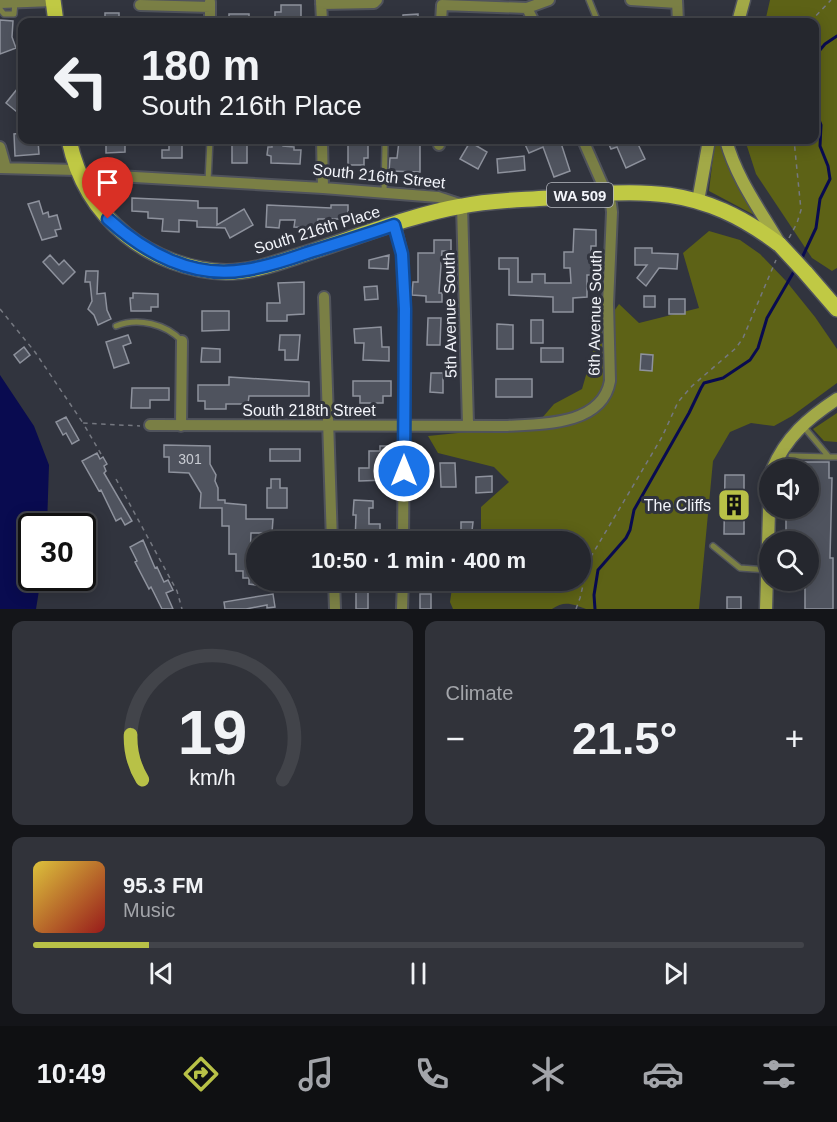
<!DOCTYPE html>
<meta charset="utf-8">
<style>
body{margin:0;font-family:Arial,sans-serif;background:#31333a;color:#f1f3f6;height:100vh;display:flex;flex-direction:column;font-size:22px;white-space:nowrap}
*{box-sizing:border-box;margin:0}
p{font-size:20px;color:#a3a5aa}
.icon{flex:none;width:33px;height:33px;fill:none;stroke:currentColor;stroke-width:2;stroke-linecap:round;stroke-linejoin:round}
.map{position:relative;height:609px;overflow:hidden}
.sheet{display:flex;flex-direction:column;gap:12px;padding:12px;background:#141519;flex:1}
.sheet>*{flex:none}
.banner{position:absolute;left:18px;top:18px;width:801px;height:126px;border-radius:12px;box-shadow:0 3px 15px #0003,0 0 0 2px #42444a;background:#25272e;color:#f1f3f6;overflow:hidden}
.fabs{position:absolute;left:759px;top:459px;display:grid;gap:12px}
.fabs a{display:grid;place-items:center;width:60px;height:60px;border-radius:50%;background:#25272e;box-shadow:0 3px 15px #0003,0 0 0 2px #42444a;font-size:30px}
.speed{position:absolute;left:18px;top:513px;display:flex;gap:12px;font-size:30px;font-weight:700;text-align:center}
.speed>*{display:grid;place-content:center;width:78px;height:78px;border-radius:50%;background:#25272e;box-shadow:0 3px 15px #0003,0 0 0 2px #42444a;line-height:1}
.speed .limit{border:3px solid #111;border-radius:9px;background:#fff;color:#111}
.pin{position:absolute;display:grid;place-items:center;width:51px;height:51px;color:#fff;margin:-62px -26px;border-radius:50% 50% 50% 0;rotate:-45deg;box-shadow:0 0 6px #0007}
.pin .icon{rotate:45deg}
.me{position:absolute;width:66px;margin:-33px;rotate:0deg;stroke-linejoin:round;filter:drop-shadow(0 0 4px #0008)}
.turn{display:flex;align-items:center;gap:21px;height:126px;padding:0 24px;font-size:27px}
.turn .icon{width:78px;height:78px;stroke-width:2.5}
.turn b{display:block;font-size:42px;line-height:51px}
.big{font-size:45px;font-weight:700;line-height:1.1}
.sheet .card{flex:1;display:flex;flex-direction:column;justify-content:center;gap:9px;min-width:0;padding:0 21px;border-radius:12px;background:#31333a}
.sheet .dial{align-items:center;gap:0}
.dial svg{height:156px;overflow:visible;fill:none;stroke:#42444a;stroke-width:7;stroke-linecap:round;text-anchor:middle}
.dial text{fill:#f1f3f6;stroke:none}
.song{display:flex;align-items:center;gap:18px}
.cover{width:72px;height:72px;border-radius:9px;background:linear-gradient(135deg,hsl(50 70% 55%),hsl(0 70% 35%))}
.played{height:6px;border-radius:3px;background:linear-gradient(90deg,#b8c147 15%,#42444a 15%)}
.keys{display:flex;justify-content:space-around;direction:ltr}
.heat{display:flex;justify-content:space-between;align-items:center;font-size:33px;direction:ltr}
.sheet .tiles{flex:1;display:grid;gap:12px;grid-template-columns:1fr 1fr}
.card:last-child{grid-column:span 2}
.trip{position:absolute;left:246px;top:531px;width:345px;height:60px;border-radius:30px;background:#25272e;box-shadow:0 3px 15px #0003,0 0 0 2px #42444a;font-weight:700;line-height:60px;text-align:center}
.tab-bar{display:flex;height:96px;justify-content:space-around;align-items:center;background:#0f1012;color:#a3a5aa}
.tab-bar .icon{width:42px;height:42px}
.tab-bar .selected{color:#b8c147}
.tab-bar b{font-size:27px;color:#f1f3f6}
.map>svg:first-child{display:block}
.green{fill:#5d6216}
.water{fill:#090b50}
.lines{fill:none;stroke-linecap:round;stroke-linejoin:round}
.stream{stroke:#090b50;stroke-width:3}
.building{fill:#4f535e;stroke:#8e929d;stroke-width:1.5}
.lane-casing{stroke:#50535c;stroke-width:8}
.street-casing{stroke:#50535c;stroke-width:14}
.secondary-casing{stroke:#50535c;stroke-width:15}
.primary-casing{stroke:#50535c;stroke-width:18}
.path{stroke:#757880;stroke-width:1.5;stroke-dasharray:4.5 4.5;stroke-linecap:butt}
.lane{stroke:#7a7f45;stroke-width:5}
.street{stroke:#7a7f45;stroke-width:10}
.secondary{stroke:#a2a947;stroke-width:12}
.primary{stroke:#c0c944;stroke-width:15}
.primary-bridge-casing{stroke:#50535c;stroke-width:18;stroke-linecap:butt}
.primary-bridge{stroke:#c0c944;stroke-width:15}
.route-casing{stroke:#114b97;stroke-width:15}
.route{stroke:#1a73e8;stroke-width:10}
.labels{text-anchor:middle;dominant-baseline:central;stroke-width:6;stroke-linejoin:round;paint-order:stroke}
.number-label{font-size:14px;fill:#c9ccd3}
.shield{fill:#31343e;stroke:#b8bac2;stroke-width:1.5}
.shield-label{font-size:15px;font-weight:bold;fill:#f2f4fa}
.street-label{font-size:16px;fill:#f2f4fa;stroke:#31343e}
.poi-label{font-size:16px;fill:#f2f4fa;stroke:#31343e;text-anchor:end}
</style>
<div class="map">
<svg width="837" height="609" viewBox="0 0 837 609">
<rect width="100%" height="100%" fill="#31343e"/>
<path class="green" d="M770,0H837V268L832,271L812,258L756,174L745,140H814V22H765Z
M715,140H722C729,169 742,192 758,217L709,191Z
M709,231L740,240L760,254L786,281L815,317L837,349V383L792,416L774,426L751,423L730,432L713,461L699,609H586C573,604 564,600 552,609H453L450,602L453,581L580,580V542L474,541L481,537V507L509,482L494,467L438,453L428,436L536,425L554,404L582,389L598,334L619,304L639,323L699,308L683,253Z
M837,413V442L824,441L813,429Z"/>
<path class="water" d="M0,375L34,426L49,465L47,526H32V578H41L36,609H0Z"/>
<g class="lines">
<path class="stream" d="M814,57L825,44L837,36
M814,94V105
M801,260L816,228L820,199L830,179L828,166L820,146L821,125L814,107
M595,609L594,595L598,570L626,538L630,530L634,510L689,413L701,388L704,383L723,378L750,360L758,348L767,318L796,268"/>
</g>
<path class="building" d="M281,5H301V22H275V12H281Z
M105,13H119V22H105Z
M229,14H249V22H229Z
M418,14V22H403V15Z
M0,20L13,21L12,37L16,48L0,54Z
M22,83V116L6,103Z
M22,133V140H38L39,154L15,156L14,134Z
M232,140H247V163H232Z
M523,140H560L570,171L554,177L543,147L529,153Z
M607,140H636L645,159L626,168L617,147L611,149Z
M106,141H125V152L106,153Z
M399,141H420V172L389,171L390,158H397Z
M169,142H182V158H162V150H169Z
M272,142H283V146L294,147V150H301L300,164L271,163V156L267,155L268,147H272Z
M470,142L487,152L478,169L460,159Z
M348,143H368V158H364V165H348Z
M524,156L525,170L498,173L497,159Z
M132,198L198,201V208H217V225L244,209L253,225L230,238L225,228L197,227V221L179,220V232L162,231L163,219L148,218V212L132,211Z
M39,201L43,214L48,212L49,217L57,215L61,229L55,230L57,236L42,240L28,204Z
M267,205L331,208V205H348V219H318L317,228L294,227L295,220H280L279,228L266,227Z
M574,229L596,230V246H591V275H587V297L573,298V312H553V297L509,295V269H499V258H518V282H532V274H545V283H571L570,268H564V252H573Z
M434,240H451V251H442L439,293H442V302H426V296L412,295L413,282H418V253H434Z
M635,248H652V253L678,254L677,269L659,268L646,286L637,278L647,265H635Z
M50,255L59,265L64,260L75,272L63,284L43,262Z
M389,255L388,269L369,268V260Z
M86,271H98L97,294L105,293L107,310L111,319L98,325L94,315L88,309L92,301L90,282H85Z
M304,282V314L287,315V321H267V303H280L278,283Z
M377,286L378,299L365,300L364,287Z
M133,293L158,294V307H151V311H131L130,298H133Z
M644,296H655V307H644Z
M669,299H685V314H669Z
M202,311H229V330L202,331Z
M428,318H441L440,345H427Z
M531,320H543V343H531Z
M497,324L513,325V349H497Z
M381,327L382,347H389V361L363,360L364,343H355L354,329Z
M128,335L131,343L123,346L129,363L114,368L106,342Z
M280,335H300L298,360H285V350H279Z
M24,347L30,355L20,363L14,355Z
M202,348L220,349V362H201Z
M541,348H563V362H541Z
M641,354L653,355L652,371L640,370Z
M431,373H443V393L430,392Z
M229,377L309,382V396H249L248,404H226V409H205V401H198V385H229Z
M496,379H532V397H496Z
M353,381H391V396H383V403H360V396H353Z
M132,388H169V400H150V408H131Z
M66,417L79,440L72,444L66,433L63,435L56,422Z
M164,445L210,446V464L216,475L215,481L218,488V500H225V503L246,505V519H273L272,533H251L250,559H256V585L249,584V578H243V571H236V554H229V526H222V508H200L201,493L189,473L169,472V457H164Z
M380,446H394V474H396V483H389V480L359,481V468H369V451H380Z
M270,449H300V461H270Z
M97,453L100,459L103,457L107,464L104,466L106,471L104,473L132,521L125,525L121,518L116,521L101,490L99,491L82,461Z
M786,462H829V478H832L830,558H833V609H805V580H808V542H786V508H808V470H786Z
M440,463H455L456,487H441Z
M725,475H744V534H724Z
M492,476V492L476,493V477Z
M271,479H280V488H287V508H267V488H271Z
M354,500L373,501V508H369V524H380V535H368V542H355L356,515H353Z
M461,522H473L472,531H468V540L450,542V534H458V531H461Z
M143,540L155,568L157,567L164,582L168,580L173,590L166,593L173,609H162L151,587L149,589L135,562L137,561L130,547Z
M356,591H368V609H356Z
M273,594L275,607L267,608V605L246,609H225L224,602Z
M420,594H431V609H420Z
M727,597H741V609H727Z"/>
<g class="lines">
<defs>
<path id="lane" d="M589,0L598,22
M0,9L4,14H14L15,2
M208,181L210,140
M384,193L385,145L387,140
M116,326C138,317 166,324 182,341
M803,426L829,457H837
M791,456L829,457
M713,546L740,568L767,570"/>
<path id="street" d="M321,0L322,22
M631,0L677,3
M677,0L678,22
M210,2V22
M0,3L53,1
M321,4L374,3L377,0
M140,5L210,7
M527,8L534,22
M441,22L442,5L527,8L549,0
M322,140L323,188
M439,145V140
M0,147L6,168
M0,168L77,170
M100,175L323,188L438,197L462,205L468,424
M395,225L402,254L405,309L403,542
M324,297L332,542
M150,425L505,426C540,424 602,426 610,381L608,304L612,212L611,204L583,140
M181,426L182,341
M334,580L335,609
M402,609L403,580"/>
<path id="secondary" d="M738,22L744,0
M726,140C736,178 760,210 780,244
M698,201L709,140
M772,470C786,437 808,418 837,399
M766,609L770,480"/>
<path id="primary" d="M53,0L56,22
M69,140C77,178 95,210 126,235C153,257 190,271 226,272C252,272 277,263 301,255C352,239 410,215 462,206C490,200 520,200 548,198C643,189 700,184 780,245
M805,272L837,309"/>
</defs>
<use href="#lane" class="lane-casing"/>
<use href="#street" class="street-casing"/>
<use href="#secondary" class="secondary-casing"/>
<use href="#primary" class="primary-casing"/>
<path class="path" d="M810,22L831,0
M789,238L797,223L801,210L794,140
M0,309L35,352L83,423
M101,454L83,423L140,426
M116,479L177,591L182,609
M576,609L580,598L589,560L662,437L678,402L692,386L736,348L743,338L776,260"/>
<use href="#lane" class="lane"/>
<use href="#street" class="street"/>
<use href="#secondary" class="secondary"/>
<use href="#primary" class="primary"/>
<defs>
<path id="primary-bridge" d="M780,245L805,272"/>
</defs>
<use href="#primary-bridge" class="primary-bridge-casing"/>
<use href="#primary-bridge" class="primary-bridge"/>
</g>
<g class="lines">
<defs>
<path id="route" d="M108,219C145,253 193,279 245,270C266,267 287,260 307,253C336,244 365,235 394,225L402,254L405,309L404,471"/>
</defs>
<use href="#route" class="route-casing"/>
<use href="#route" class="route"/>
</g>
<defs>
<symbol id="building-square" viewBox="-11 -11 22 22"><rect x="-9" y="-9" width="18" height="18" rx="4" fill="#b8c147" stroke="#31343e"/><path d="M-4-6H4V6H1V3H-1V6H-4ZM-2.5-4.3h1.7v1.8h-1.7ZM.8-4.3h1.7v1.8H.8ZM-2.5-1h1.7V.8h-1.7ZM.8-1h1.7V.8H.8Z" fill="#111"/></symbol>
</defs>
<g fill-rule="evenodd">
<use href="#building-square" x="715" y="486" width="38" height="38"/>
</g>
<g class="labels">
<g class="number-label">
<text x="190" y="459">301</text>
</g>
<rect class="shield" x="547" y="183" width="66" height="24" rx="4.5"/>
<g class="shield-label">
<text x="580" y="195">WA 509</text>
</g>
<g class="street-label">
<text transform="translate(379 176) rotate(6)">South 216th Street</text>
<text transform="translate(317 230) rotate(-17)">South 216th Place</text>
<text transform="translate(595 313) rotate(-89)">6th Avenue South</text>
<text transform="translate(450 315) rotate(-91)">5th Avenue South</text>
<text x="309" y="410">South 218th Street</text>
</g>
<g class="poi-label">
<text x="711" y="505">The Cliffs</text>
</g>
</g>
</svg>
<div class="fabs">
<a><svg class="icon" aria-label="sound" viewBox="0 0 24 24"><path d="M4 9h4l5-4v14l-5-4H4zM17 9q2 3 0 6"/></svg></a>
<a><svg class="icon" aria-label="search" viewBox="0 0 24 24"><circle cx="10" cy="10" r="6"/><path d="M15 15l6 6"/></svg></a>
</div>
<div class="speed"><div class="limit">30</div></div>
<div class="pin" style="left:108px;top:219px;background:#d93025"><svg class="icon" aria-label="arrive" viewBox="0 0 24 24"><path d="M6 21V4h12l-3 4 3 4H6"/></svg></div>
<svg class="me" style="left:404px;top:471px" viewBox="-20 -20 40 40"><circle r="17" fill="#1a73e8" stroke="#fff" stroke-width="3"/><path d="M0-11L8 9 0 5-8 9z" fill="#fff"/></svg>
<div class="trip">10:50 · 1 min · 400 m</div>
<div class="banner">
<div class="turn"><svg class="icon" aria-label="left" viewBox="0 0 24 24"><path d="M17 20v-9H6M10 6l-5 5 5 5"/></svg><div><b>180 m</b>South 216th Place</div></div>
</div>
</div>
<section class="sheet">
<div class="tiles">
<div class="card dial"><svg viewBox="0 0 100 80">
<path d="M14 69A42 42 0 1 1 86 69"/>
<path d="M14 69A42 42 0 0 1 8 46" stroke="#b8c147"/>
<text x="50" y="56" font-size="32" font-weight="700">19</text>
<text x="50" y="72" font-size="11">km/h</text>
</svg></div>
<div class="card"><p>Climate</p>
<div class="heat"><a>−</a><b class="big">21.5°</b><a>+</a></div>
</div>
<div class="card">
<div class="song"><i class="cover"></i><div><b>95.3 FM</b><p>Music</p></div></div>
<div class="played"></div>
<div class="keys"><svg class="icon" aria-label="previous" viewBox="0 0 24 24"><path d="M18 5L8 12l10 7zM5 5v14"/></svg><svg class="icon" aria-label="pause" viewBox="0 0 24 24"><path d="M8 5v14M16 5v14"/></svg><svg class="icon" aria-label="next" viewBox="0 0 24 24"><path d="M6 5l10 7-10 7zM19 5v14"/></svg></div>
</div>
</div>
</section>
<nav class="tab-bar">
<b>10:49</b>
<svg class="icon selected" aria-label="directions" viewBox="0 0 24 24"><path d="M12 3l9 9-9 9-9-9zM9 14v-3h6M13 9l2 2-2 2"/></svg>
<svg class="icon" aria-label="music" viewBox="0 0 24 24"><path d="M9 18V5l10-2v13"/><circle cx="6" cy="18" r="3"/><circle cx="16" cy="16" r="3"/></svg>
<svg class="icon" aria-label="phone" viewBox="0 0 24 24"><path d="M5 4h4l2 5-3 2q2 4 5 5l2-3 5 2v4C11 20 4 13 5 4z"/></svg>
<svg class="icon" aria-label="climate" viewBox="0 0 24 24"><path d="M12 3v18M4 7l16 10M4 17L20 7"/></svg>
<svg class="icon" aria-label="car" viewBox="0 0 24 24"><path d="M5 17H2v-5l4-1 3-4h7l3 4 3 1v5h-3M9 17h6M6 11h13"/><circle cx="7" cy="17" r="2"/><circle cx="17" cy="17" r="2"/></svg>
<svg class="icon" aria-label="filters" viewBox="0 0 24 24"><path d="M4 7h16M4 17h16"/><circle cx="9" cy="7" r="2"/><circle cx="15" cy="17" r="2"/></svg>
</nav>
